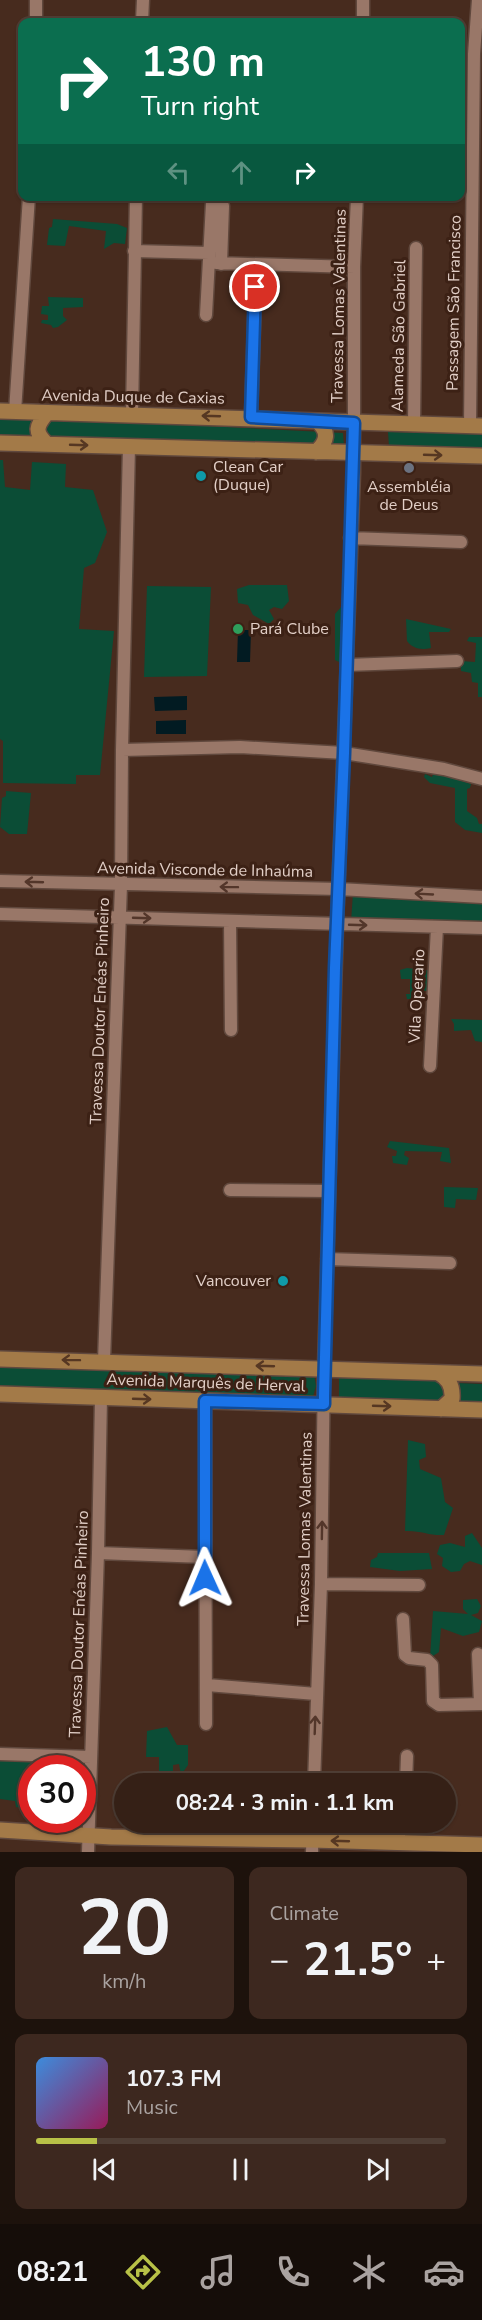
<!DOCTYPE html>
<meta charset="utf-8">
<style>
body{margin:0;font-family:"Nunito Sans",sans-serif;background:#3d281f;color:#f1f3f6;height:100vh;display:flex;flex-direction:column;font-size:22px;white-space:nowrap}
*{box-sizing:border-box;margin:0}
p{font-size:20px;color:#aaa3a1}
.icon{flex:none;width:33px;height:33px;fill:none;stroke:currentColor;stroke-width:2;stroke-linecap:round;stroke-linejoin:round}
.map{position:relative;height:1852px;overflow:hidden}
.details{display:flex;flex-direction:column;gap:15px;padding:15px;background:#1d120c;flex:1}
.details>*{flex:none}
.top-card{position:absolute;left:18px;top:18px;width:447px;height:183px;border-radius:12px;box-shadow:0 2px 4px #0004,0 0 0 2px #4f3e35;background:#0b6e4f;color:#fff;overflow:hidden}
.speed{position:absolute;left:18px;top:1755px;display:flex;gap:12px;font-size:30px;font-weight:700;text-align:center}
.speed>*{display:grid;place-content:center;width:78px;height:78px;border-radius:50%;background:#352016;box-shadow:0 2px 4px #0004,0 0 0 2px #4f3e35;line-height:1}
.speed .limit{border:9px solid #d22;background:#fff;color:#111}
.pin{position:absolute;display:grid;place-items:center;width:51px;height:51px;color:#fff;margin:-26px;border:3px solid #fff;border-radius:50%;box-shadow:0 2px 6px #0007}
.me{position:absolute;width:66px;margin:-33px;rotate:359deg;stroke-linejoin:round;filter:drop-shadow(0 0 4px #0008)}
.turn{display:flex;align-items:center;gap:21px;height:126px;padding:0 24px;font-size:27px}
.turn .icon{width:78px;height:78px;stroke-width:2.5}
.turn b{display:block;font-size:42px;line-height:51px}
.lanes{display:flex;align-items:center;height:57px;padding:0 24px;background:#0003;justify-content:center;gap:30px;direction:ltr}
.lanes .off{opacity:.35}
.big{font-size:45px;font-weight:700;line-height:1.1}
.details .card{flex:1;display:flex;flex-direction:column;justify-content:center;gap:9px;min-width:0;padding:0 21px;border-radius:12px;background:#3d281f}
.details .dial{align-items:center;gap:0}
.dial b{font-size:78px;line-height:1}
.song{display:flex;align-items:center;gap:18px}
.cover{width:72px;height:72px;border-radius:9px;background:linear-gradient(135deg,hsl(210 70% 55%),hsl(330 70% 35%))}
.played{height:6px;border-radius:3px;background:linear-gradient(90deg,#b8c147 15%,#4f3e35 15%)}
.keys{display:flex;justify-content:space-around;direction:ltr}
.heat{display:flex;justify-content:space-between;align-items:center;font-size:33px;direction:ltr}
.details .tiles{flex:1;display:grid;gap:15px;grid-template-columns:1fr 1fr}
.card:last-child{grid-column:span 2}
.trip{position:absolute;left:114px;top:1773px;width:342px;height:60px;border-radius:30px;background:#352016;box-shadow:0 2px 4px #0004,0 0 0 2px #4f3e35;font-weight:700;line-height:60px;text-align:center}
.menu{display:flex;height:96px;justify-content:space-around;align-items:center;background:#150d09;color:#aaa3a1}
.menu .icon{width:42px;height:42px}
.menu .current{color:#b8c147}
.menu b{font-size:27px;color:#f1f3f6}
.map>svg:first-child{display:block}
.green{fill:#0b4d36}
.water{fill:#021b22}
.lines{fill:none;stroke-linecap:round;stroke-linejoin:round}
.minor-casing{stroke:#60483d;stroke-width:15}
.major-casing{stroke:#60483d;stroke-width:18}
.minor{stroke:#997768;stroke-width:12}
.major{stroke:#a37a48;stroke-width:15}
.oneway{stroke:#563722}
.oneway2{stroke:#53362a}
.route-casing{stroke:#114b97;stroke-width:15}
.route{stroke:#1a73e8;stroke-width:10}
.worship-dot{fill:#6b7280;stroke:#3c2115;stroke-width:2}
.culture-dot{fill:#0f9aa8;stroke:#3c2115;stroke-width:2}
.leisure-dot{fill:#2e9e5b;stroke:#3c2115;stroke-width:2}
.labels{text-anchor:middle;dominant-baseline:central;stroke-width:6;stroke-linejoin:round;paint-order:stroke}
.street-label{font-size:16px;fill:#e2cfc7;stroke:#3c2115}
.poi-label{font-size:16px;fill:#e2cfc7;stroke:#3c2115;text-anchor:start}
</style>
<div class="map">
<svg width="482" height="1852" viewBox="0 0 482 1852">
<rect width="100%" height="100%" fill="#472b1e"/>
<path class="green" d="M53,219L117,224L127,228L125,244L114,243L104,249L106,231L69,226L65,246L47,245L49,228L52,227Z
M48,297L83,298V307L63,308V316L67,320L58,327L53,328L51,325L41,323L42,320H48V315L41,314L42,306H49Z
M0,416L38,417L37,440L0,439Z
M46,421L150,423L343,433L344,446L48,438L42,425Z
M388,432L482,434V450L389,446Z
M0,460H3L5,487L30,490L32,462L66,464L65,487L93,490L107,532L95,563L84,568L79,629L114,631L100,775H76V784L3,783V741L0,739Z
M249,585H287L289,601L282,609L274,607L269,610L274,619L269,624L253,615L248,605L238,603L237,589Z
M147,586L211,587L207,676L144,677Z
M341,607L344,608L341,663L335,660V614Z
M406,619L451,629L449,632H429L431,648C421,650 413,649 407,641Z
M469,637H482V697H478V683L472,682L471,673L461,671V661L475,662L476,643L467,641Z
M434,772L471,784L470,788L467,789V811L477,818L479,824H482V833L465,830L455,822V788L430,783L424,777L425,774L432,777Z
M6,791L31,793L27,834H9L0,827L2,798L6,796Z
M353,893L482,897V926L351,922Z
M407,968L433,971V977L427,980V991L414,990V999H407L406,994H410V979H401L400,970Z
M451,1019L482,1020V1042L475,1041L471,1030L454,1031V1024Z
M390,1141L449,1148L451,1163L440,1161L442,1152L405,1151L404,1155L409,1158L407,1165L393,1163L392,1156H396L397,1151L387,1147Z
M444,1187L478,1188L476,1200L456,1199L455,1208L444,1207Z
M0,1367L314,1374L316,1386L312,1400L0,1390Z
M339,1376L437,1381L447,1394L441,1403L339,1402Z
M455,1383L482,1384V1406L454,1405Z
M408,1440L425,1444L426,1457L419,1460L420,1469L441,1478L445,1502L453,1508L444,1535C430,1536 420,1530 405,1531Z
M472,1533L482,1548V1565L470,1561L464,1564L460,1571L451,1572L442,1566L443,1558L437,1554L440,1545L450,1543L465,1547V1536Z
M378,1553H429L432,1569L400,1571L370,1567L371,1560L377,1557Z
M477,1599L481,1606L478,1613L471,1615L482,1621L479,1632L463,1636L441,1628L439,1652L430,1658L433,1611L468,1614L463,1609V1600Z
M167,1727L177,1745H188V1765L181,1775L179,1764L173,1765V1778L159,1777V1757H146L147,1731Z
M0,1757L39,1759V1768H32L31,1816L22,1808L16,1807L15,1801L0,1799Z"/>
<path class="water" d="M238,630H251L250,662H237Z
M187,696V710L155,711L154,697Z
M186,720V734H156V721Z"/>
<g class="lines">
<defs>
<path id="minor" d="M36,22V0
M142,22L143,0
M363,22V0
M134,251L209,253
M216,263L354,267
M206,315L212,203L217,200L221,201L223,206L221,264
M15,412L29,196
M132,414L136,196
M251,417L256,266
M414,425L416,248
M470,426L474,54L478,0
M350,538L461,542
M347,665L457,661
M122,750L240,747L344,753L444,769L482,779
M0,881L339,889L482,897
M0,914L482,928
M230,921L231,1030
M430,1066L437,927
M230,1190L329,1191
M327,1259L450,1263
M104,1361L121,885L122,750L129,446
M205,1401L206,1724
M98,1553L204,1557
M321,1584L419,1585
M403,1619L405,1655L409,1658L427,1660L432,1665L433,1701L439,1705L482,1704
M478,1654L480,1704
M207,1685L316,1694
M0,1754L91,1757
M314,1784L321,1584L324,1368L337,924L354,473V267L357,196
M406,1784L407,1756
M398,1843L401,1822
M88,1852L98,1553L101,1398
M312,1852L313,1822"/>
<path id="major" d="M0,411L482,426
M47,413C36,426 34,432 47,444
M0,443L482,456
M316,452C327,442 330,432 317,421
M0,1359L482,1374
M438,1373C449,1378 453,1387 452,1399L441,1409
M0,1394L482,1410
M0,1830L111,1837L312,1840L482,1845"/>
</defs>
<use href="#minor" class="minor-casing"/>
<use href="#major" class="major-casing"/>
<use href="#minor" class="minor"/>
<use href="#major" class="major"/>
</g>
<defs><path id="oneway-shaft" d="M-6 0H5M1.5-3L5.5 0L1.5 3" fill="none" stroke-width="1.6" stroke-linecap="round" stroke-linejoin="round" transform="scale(1.5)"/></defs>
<g class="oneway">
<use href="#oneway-shaft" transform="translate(211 416) rotate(-178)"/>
<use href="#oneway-shaft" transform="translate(79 445) rotate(2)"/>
<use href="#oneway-shaft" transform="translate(433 455) rotate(2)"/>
<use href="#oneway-shaft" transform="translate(71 1360) rotate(-179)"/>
<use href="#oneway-shaft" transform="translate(265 1366) rotate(-178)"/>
<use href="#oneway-shaft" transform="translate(142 1399) rotate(2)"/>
<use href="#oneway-shaft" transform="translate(382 1406) rotate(2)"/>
<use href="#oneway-shaft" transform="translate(340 1841) rotate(-178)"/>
</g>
<g class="oneway2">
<use href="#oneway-shaft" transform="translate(34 882) rotate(-178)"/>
<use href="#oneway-shaft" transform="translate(229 887) rotate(-179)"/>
<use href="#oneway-shaft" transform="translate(424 894) rotate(-177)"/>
<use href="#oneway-shaft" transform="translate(142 918) rotate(2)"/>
<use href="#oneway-shaft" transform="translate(358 925) rotate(2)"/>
<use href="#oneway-shaft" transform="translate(322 1530) rotate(-89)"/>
<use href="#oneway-shaft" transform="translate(315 1725) rotate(-88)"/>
</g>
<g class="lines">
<defs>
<path id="route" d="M205,1578V1401L324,1404V1396L335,968L344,753L354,423L251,417L255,287"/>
</defs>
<use href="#route" class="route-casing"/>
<use href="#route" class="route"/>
</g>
<circle class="worship-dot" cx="409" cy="468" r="6"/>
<g class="culture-dot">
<circle cx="201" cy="476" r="6"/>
<circle cx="283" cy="1281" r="6"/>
</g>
<circle class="leisure-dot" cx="238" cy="629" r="6"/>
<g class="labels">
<g class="street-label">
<text transform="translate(454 303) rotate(-89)">Passagem São Francisco</text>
<text transform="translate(339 306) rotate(-89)">Travessa Lomas Valentinas</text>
<text transform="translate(399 336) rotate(-89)">Alameda São Gabriel</text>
<text transform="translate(133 397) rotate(1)">Avenida Duque de Caxias</text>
<text transform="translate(205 870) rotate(1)">Avenida Visconde de Inhaúma</text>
<text transform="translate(417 996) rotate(-87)">Vila Operario</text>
<text transform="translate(100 1011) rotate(-88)">Travessa Doutor Enéas Pinheiro</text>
<text transform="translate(206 1383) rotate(2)">Avenida Marquês de Herval</text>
<text transform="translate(305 1529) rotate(-89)">Travessa Lomas Valentinas</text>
<text transform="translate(79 1624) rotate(-88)">Travessa Doutor Enéas Pinheiro</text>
</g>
<g class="poi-label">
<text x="213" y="467">Clean Car<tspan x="213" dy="18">(Duque)</tspan></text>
<text x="409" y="487" text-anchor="middle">Assembléia<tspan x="409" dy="18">de Deus</tspan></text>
<text x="250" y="629">Pará Clube</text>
<text x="271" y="1281" text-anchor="end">Vancouver</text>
</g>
</g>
</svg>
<div class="speed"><div class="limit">30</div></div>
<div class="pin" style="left:255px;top:287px;background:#d93025"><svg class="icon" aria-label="arrive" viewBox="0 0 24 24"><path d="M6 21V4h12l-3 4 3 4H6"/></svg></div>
<svg class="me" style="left:205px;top:1578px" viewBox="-20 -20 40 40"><path d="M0-17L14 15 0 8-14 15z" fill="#1a73e8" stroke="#fff" stroke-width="4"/></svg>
<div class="trip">08:24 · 3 min · 1.1 km</div>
<div class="top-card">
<div class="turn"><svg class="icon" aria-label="right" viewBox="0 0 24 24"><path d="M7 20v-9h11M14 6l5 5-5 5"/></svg><div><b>130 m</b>Turn right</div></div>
<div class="lanes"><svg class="icon off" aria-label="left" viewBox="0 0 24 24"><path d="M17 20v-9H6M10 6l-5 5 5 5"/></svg><svg class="icon off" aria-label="ahead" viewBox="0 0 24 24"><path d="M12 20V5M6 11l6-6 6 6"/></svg><svg class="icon" aria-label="right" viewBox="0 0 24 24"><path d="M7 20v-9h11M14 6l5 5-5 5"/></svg></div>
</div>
</div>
<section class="details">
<div class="tiles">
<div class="card dial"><b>20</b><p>km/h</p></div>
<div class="card"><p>Climate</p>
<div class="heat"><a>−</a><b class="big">21.5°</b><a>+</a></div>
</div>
<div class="card">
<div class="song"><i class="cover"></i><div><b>107.3 FM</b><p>Music</p></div></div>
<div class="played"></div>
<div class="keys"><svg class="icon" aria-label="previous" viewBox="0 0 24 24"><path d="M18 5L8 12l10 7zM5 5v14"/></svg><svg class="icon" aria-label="pause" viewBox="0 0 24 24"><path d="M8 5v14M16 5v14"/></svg><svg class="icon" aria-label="next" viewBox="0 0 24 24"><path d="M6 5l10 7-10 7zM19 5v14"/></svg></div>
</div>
</div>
</section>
<nav class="menu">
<b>08:21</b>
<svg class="icon current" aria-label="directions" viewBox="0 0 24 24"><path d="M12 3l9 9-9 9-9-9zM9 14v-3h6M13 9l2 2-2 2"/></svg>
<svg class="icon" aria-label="music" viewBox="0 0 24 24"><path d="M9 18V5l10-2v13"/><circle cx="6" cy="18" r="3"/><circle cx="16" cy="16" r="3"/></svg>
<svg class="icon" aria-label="phone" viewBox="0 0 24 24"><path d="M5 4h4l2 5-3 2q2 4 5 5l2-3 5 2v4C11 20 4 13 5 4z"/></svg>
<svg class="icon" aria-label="climate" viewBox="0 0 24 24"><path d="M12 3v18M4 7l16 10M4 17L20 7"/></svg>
<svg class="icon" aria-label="car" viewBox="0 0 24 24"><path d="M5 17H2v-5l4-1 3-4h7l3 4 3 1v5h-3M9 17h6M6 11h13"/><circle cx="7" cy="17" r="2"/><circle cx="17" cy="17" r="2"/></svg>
</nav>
